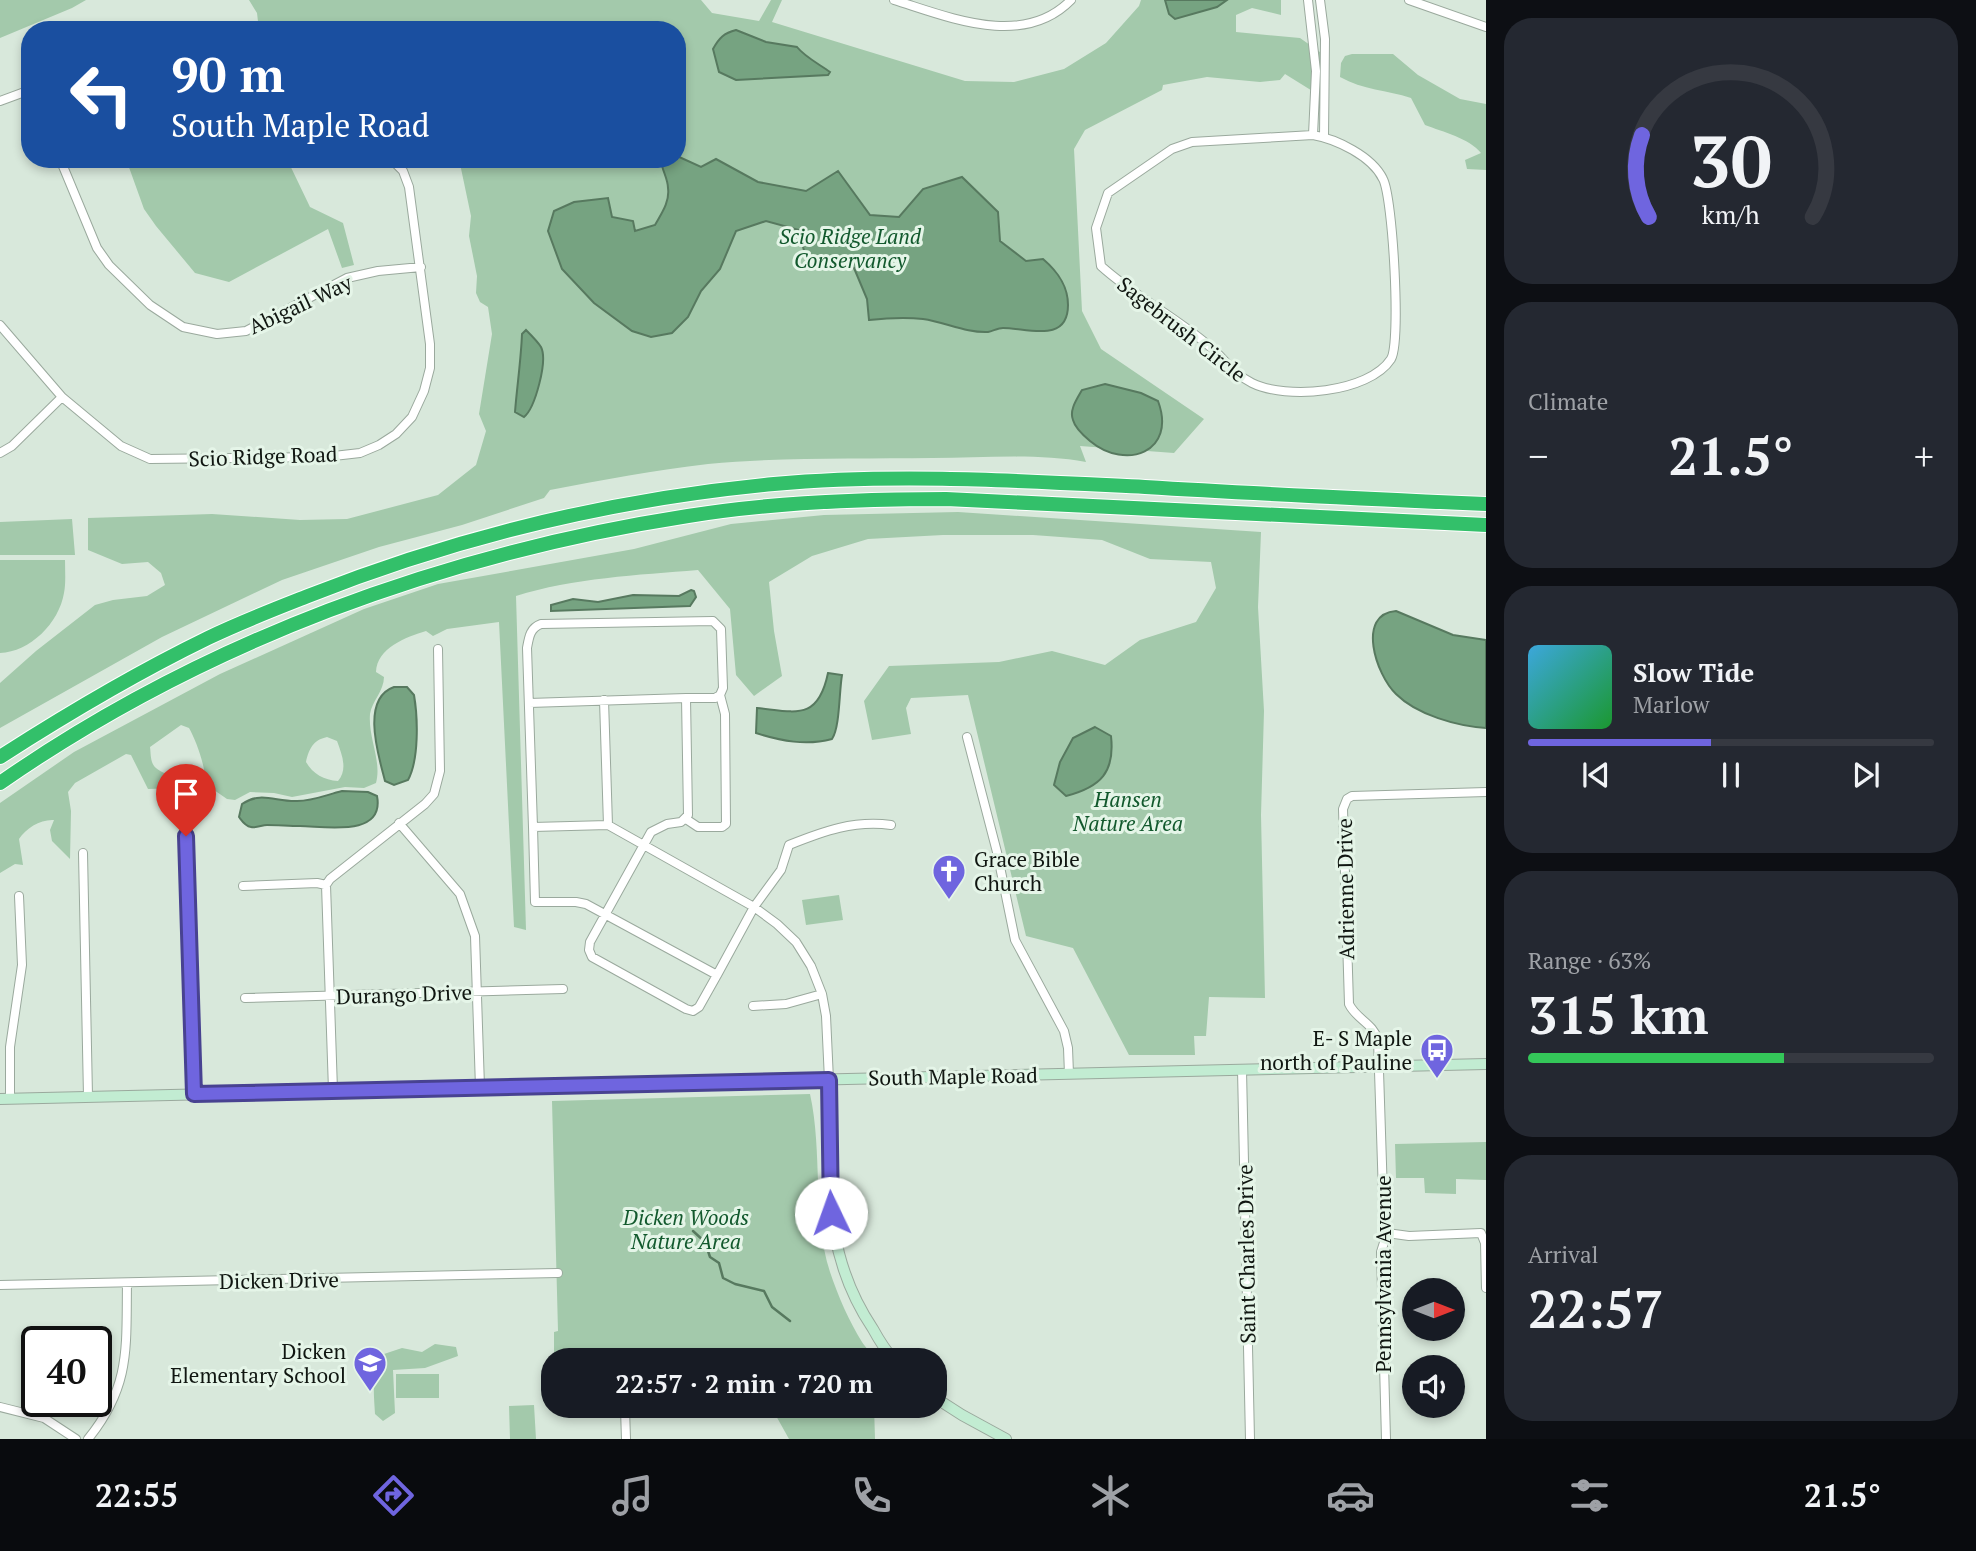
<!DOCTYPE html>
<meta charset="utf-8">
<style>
body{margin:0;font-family:"PT Serif",serif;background:#242831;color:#f1f3f6;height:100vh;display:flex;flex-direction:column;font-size:26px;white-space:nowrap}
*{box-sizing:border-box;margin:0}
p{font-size:23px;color:#9ea1a6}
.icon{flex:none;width:38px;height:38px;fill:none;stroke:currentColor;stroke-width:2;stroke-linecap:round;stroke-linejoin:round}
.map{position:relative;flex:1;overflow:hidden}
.details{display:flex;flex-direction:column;gap:18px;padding:18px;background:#0d0f14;width:490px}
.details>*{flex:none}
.banner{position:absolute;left:21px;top:21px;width:665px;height:147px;border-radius:28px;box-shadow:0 4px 10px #0003;background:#1a4fa0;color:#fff;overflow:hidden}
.needle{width:46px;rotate:90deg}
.fabs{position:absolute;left:1402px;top:1278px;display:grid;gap:14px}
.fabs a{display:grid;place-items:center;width:63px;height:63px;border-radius:50%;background:#171b24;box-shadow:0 4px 10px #0003;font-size:35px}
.speed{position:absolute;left:21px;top:1326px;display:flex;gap:14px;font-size:35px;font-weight:700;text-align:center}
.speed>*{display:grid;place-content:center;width:91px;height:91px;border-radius:50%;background:#171b24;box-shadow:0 4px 10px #0003;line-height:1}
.speed .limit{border:4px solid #111;border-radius:10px;background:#fff;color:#111}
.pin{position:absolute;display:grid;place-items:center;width:60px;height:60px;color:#fff;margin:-72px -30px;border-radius:50% 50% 50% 0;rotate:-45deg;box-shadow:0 0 7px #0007}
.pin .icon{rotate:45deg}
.me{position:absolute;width:77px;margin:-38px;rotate:357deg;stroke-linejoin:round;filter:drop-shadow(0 0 5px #0008)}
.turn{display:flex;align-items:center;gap:24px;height:147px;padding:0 35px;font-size:32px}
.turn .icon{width:91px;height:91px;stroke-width:2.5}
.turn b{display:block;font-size:49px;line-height:60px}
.big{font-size:52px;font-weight:600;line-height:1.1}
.details .widget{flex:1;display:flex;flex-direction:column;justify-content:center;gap:10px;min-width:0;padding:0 24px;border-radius:28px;background:#242831}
.details .dial{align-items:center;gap:0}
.dial svg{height:182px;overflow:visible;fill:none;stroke:#363941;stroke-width:7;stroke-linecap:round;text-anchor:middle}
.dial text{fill:#f1f3f6;stroke:none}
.song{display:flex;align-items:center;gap:21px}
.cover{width:84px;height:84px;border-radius:10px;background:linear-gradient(135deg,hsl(200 70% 55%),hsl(130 70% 35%))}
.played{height:7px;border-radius:4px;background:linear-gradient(90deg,#6f65df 45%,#363941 45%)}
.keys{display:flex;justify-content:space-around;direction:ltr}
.heat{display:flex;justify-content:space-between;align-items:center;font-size:38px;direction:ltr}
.charge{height:10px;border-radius:5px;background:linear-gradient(90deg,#34c759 63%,#363941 0)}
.trip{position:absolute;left:541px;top:1348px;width:406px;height:70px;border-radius:28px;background:#171b24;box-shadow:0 4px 10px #0003;font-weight:600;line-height:70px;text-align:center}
.menu{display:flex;height:112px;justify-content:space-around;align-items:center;background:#090b0e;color:#9ea1a6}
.menu .icon{width:49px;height:49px}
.menu .selected{color:#6f65df}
.menu b{font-size:32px;color:#f1f3f6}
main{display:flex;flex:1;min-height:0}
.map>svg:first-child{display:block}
.green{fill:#a3c9ab;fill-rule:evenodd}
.water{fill:#76a381;stroke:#57795f;stroke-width:2}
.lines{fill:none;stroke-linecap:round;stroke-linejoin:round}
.stream{stroke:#57795f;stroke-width:2.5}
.street-casing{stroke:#9aa99d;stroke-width:10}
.secondary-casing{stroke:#9aa99d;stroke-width:12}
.highway-casing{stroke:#fff;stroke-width:16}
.street{stroke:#fff;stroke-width:8}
.secondary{stroke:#c2ecd2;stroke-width:10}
.highway{stroke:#33c06a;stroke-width:14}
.route-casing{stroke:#484291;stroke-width:18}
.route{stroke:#6f65df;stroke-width:12}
.labels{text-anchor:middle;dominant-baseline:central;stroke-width:6;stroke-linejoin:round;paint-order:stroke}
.park-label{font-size:21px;font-style:italic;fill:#12592d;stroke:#e5f5e8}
.street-label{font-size:21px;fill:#101611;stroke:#e5f5e8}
.poi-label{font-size:21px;fill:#101611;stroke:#e5f5e8;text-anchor:end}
</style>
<main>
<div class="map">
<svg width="1486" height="1439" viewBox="0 0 1486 1439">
<rect width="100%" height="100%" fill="#d8e8db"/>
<path class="green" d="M0,0H86L72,8L0,38Z
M249,0H701L712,13L759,21L771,0H782L772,22L965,81L1014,82L1064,69L1106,43L1139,6L1141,0H1281V15L1252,8L1236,15V32L1300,38L1327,57L1322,97L1285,74L1280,80L1260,82L1207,77L1163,85L1162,90L1085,130L1074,149L1082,311L1101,349L1204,419L1174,453L1080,446L1086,462C1036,453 983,458 932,458C858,459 782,457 708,464C655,470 603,480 550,490L544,498L462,525L379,547L282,580L162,637L0,728V683L36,651L95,605L113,600L147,596L165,585L161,573L148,562L122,564L88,550V518L212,514L300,520L347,519L438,495L476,465L486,431L479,414L492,334L488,307L480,302L476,293L477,276L469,236L471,216L459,159H677V30H259L257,13Z
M1352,54H1393L1418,75L1460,99L1486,104V170L1467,169L1465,160L1481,153C1469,138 1443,132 1425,125L1411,98C1387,90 1363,90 1340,77L1341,63L1345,56Z
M126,159H287L310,207L343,223L354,265L342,268L328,229L229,282L195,273L156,226L144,209Z
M958,512L1261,532L1258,607L1264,711L1261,815L1265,998L1209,997L1206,1036H1194L1195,1055H1129L1073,948L1026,936L968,695L911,698L906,708L911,734L872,740L864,701L889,666L999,662L1052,651L1105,665L1140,640L1196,622L1216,588L1211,562L1150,559L1102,540L1033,535H943L868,539L812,556L769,582L774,631L782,676L754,696L736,675L730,609L698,570C638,575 573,578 516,596L526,930L514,927L499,622L447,629L433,636L426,631C406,637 377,648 376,672L384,677C384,691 372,701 370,714C368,738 382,761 376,783L364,788L345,787L292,797L274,793L250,792L235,800L227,799L214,790L198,795L191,805H181L180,788L148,789L131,755L126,754L75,783L68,792L71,811L70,859L52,841L50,830L54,820C41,819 26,828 19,839L23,865L15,864L0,873V803L74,752L220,674L364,609L438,584L634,549L731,524L824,515ZM181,725L189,728C196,740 206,768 205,781C194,784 165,776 156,768C150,763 151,754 150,747ZM327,737L337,741C342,755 348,769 338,781C324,780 313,774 306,762C309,749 313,740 327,737Z
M72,519L75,555H0V522Z
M0,560H65C65,571 66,583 64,593C59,623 30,652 0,653Z
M839,895L843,920L806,925L802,900Z
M810,1094C823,1153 812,1215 830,1272C838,1296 849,1321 862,1342C866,1348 871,1352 873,1360H559L554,1357V1332L558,1331L552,1101Z
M1486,1142V1180L1456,1179V1194L1425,1193L1424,1178H1396L1395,1144Z
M435,1344L456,1347L458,1356L425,1368L393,1370L395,1413L383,1421L375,1414C374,1396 371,1371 381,1355L402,1348L422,1352Z
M439,1374V1398H396V1374Z
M534,1405L536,1439H510L509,1406Z
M770,1405H874L875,1439H789Z"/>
<path class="water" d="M1165,0H1227L1217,7L1175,19L1169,14Z
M736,30L766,42L797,47C805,57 819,64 830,72L828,75L736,80L719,72L713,49C719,38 724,33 736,30Z
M677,156L701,167L716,159L758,182L806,191L838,171L870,215L899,217L923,189L962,177L998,212L1000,241L1026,261L1043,259C1057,271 1068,285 1068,305C1068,344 1027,328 1003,328C998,328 993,331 988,332C966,333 945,322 923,319C906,317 887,318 869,320L867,299L854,268L820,265L806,259L799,230L766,221L736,231L720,269L701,291L688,317L672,333L651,337L632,331L594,303L562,269L548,231L554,211L574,202L608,198L612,217L633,221L635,231L655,225C661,214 670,202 668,188C668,179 662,170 661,161L677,159Z
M526,330C530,334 538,342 541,347C548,361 535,408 524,417L515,412C517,386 521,360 522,334Z
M1105,384L1141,393L1158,401C1177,452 1126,471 1090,441C1084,436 1075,428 1073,420C1069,410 1077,399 1082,390Z
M691,590L694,591L696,597L690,606L551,611V605L573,599L598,602L633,595L679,596Z
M1396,611L1453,635L1486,640V728C1457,726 1417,715 1396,694C1376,675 1356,614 1396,611Z
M828,673L842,675C839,692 840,727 832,739C806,746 781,741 756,733L757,708C796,712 818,721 828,673Z
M394,687H407L414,695C418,718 419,760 408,780L394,785L385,781C379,757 360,699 394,687Z
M1095,727L1111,736C1115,772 1101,787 1066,796L1054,785L1060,762L1073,738Z
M342,791L368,792L377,796C385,838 324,826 300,826C289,826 278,825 267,825C262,825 257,828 251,827C245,826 242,821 239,817L242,804C261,791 276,802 297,801C313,801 326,795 342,791Z"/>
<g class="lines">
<path class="stream" d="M693,1231L705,1242L710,1257L719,1263L723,1278L735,1284L764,1291L772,1307L790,1321"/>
<defs>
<path id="street" d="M894,0C949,17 1023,49 1071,0
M1308,0L1316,71L1313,135
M1320,0L1325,39L1324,137
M1409,0L1486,27
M0,101L30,90
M1313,135C1336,139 1372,156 1383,179C1393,198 1401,342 1391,359C1369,393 1286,400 1252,383C1230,372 1225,358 1208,345C1174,316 1134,296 1101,266L1096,228L1108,193L1172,149L1192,142Z
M60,159L97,248L109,265L150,305L183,327L217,334L246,331L347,278L378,271L421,267
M0,325L62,397L121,446L150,459L325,457L360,453L379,445L396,434L412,417L424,391L430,368V344L409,187L403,171L391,159
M0,453L12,446L62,397
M604,700L608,825
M529,703L686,698
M967,737L997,852L1015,940L1064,1031L1068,1048L1069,1074
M686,819L698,827H722L726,824L725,714L720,695
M399,823L460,894L475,936L480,1087
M533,827L527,648C529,637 530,628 541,624L713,621L721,629L723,688L720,695L715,698H686L688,815L681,822L667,824L651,832L590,942L589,950L592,957L686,1009L693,1011L699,1007L717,975
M185,836L194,1094
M83,853L88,1096
M326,885L330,879L425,804L434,794L440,771L438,649
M326,885L333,1090
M243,886L317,883L326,885
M245,998L563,989
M753,1006L786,1004L822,994
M1242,1070L1250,1439
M829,1080L826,1016L822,994L811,966L796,942L777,924L754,907L608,825L533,827L535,902H576L586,904L717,975L754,907L781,870L789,845C824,831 854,820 891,825
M10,1098V1047L22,965L19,896
M1387,1233L1409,1236L1481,1233L1485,1243L1486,1288
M0,1285L558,1273
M0,1407L44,1418L76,1439
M625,1409L626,1439
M88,1439C131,1386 126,1348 127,1283
M1386,1439L1381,1252L1387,1233L1384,1226L1378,1040C1373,1023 1356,1019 1349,1004L1343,809L1347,799L1352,796L1486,792"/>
<path id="secondary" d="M829,1080C832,1172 818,1247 873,1329C879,1340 886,1351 894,1360
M0,1099L1486,1064
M934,1397L962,1415L1006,1439"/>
<path id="highway" d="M0,757C67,714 136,673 208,638C241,622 275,609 308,596C457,537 614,499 774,484C897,473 1022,481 1145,487C1259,494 1372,499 1486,504
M0,783C204,641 443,554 688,516C773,502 860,499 946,499L1486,525"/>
</defs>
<use href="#street" class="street-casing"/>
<use href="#secondary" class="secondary-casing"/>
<use href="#highway" class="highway-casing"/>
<use href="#street" class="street"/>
<use href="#secondary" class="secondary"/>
<use href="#highway" class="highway"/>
</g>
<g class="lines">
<defs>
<path id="route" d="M186,836L194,1094L829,1080L831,1213"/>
</defs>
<use href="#route" class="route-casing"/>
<use href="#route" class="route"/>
</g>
<defs>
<symbol id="church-pin" viewBox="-11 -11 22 30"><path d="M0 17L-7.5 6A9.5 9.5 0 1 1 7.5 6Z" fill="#6f65df" stroke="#e5f5e8"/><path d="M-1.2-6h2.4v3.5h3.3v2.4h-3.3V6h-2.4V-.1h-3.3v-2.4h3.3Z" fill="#fff"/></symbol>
<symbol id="bus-pin" viewBox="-11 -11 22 30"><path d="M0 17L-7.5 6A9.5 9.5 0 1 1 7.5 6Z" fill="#6f65df" stroke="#e5f5e8"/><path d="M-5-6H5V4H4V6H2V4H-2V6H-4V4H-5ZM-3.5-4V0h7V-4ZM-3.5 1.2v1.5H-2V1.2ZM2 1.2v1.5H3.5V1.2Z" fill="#fff"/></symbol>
<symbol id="school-pin" viewBox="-11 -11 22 30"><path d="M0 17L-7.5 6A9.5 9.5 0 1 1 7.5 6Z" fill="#6f65df" stroke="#e5f5e8"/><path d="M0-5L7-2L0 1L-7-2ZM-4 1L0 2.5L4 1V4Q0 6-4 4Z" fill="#fff"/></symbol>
</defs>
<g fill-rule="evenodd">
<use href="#church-pin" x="930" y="852" width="38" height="52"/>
<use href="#bus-pin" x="1418" y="1031" width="38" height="52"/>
<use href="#school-pin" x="351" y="1344" width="38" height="52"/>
</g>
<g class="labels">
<g class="park-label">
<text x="850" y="236">Scio Ridge Land<tspan x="850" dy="24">Conservancy</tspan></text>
<text x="1128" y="799">Hansen<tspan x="1128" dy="24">Nature Area</tspan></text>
<text x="686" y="1217">Dicken Woods<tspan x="686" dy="24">Nature Area</tspan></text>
</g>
<g class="street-label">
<text transform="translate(300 304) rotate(-25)">Abigail Way</text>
<text transform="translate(1182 329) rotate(38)">Sagebrush Circle</text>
<text transform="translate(263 456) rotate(-2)">Scio Ridge Road</text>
<text transform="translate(1345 889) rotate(-91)">Adrienne Drive</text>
<text transform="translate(404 994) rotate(-2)">Durango Drive</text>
<text transform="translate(953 1076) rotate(-1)">South Maple Road</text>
<text transform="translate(1246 1254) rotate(-91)">Saint Charles Drive</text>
<text transform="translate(1383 1274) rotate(-90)">Pennsylvania Avenue</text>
<text transform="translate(279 1280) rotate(-1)">Dicken Drive</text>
</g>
<g class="poi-label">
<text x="974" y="859" text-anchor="start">Grace Bible<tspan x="974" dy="24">Church</tspan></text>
<text x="1412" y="1038">E- S Maple<tspan x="1412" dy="24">north of Pauline</tspan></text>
<text x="346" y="1351">Dicken<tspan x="346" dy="24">Elementary School</tspan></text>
</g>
</g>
</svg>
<div class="fabs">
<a><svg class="needle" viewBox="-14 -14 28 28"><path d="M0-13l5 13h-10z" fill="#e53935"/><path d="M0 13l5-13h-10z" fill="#9ea1a6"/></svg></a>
<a><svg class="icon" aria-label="sound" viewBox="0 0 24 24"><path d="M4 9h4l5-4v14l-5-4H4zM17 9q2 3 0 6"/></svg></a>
</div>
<div class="speed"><div class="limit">40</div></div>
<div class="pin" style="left:186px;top:836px;background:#d93025"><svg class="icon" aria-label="arrive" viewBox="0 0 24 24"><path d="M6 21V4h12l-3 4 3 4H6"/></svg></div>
<svg class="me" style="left:831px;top:1213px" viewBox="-20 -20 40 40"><circle r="19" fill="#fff"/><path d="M0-13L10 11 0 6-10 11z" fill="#6f65df"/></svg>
<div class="trip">22:57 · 2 min · 720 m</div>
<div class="banner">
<div class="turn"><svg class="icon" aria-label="left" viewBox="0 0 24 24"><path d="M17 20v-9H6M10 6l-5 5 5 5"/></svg><div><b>90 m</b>South Maple Road</div></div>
</div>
</div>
<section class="details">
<div class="widget dial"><svg viewBox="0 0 100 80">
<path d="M14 69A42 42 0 1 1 86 69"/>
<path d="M14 69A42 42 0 0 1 11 33" stroke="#6f65df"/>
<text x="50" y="56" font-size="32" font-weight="700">30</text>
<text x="50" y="72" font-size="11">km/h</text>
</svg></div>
<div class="widget"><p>Climate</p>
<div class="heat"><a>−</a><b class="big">21.5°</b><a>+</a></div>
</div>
<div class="widget">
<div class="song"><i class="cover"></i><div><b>Slow Tide</b><p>Marlow</p></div></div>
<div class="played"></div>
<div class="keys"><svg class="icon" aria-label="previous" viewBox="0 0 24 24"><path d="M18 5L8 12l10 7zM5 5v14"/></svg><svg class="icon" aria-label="pause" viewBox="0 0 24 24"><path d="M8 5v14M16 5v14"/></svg><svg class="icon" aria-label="next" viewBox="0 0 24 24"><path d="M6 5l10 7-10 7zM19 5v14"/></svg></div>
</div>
<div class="widget"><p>Range · 63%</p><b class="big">315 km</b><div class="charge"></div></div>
<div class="widget"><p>Arrival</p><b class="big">22:57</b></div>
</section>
</main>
<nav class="menu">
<b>22:55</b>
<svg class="icon selected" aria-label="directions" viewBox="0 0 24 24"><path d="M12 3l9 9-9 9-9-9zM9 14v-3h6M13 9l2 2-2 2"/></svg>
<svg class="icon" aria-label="music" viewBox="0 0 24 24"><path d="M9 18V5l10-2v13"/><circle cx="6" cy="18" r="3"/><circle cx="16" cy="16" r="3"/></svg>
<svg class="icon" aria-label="phone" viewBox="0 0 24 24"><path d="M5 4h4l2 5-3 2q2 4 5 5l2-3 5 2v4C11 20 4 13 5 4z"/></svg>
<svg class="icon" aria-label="climate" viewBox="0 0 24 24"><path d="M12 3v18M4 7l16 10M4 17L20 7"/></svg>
<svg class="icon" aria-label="car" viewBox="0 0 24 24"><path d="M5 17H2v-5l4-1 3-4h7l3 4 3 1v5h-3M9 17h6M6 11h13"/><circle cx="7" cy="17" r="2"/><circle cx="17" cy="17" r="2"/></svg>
<svg class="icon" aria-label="filters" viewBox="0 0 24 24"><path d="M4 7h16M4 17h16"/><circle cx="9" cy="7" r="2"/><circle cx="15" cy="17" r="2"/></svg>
<b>21.5°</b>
</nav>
